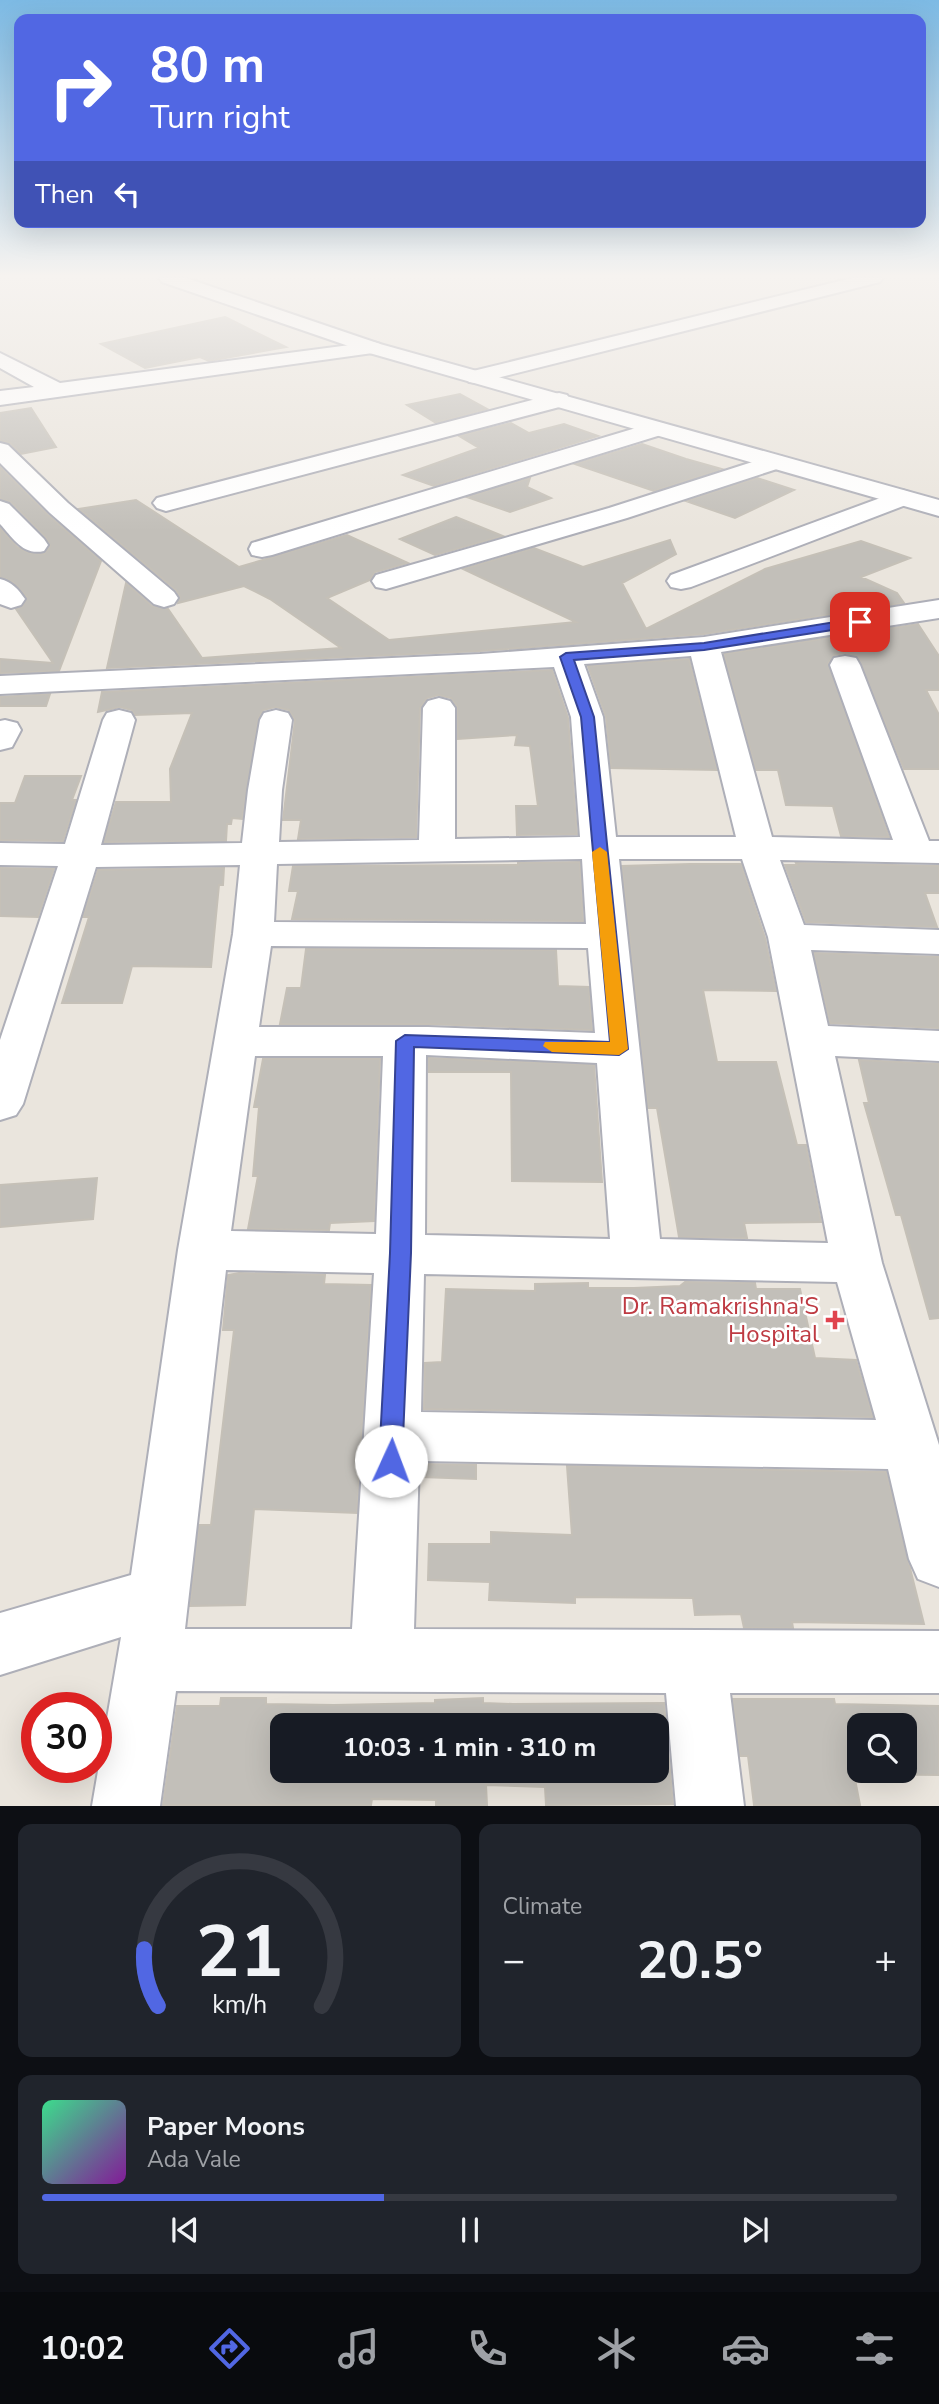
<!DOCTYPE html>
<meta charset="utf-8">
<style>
body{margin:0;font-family:"Nunito Sans",sans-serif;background:#20242c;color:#f1f3f6;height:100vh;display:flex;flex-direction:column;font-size:26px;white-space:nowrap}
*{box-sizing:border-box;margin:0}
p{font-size:23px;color:#9ea1a6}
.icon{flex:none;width:38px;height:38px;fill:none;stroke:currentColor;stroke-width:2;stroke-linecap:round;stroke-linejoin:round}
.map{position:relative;height:1806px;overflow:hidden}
.panel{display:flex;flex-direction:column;gap:18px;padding:18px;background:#0d0f14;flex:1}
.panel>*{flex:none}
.top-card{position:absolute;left:14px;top:14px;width:912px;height:214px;border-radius:14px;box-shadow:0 7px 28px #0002;background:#5167e3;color:#fff;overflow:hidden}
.fabs{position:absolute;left:847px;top:1713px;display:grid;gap:14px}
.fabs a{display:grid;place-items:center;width:70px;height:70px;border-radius:14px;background:#171b24;box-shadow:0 7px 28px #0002;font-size:35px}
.speed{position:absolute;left:21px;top:1692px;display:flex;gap:14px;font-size:35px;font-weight:700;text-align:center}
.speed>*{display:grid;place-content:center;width:91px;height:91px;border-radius:50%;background:#171b24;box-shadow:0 7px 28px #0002;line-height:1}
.speed .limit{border:10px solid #d22;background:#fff;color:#111}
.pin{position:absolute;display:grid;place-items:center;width:60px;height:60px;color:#fff;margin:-30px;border-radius:14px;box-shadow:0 4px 10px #0006}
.me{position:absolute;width:77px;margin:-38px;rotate:2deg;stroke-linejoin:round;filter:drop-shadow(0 0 5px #0008)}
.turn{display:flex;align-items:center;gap:24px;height:147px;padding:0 21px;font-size:32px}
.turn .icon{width:91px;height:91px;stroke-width:2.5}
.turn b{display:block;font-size:49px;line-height:60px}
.then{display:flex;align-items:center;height:66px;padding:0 21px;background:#0003;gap:14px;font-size:26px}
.big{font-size:52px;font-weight:700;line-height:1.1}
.panel .card{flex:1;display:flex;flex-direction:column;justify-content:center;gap:10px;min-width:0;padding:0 24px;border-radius:14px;background:#20242c}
.panel .dial{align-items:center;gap:0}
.dial svg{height:182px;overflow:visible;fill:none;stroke:#363941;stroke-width:7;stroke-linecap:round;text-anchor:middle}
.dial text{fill:#f1f3f6;stroke:none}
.song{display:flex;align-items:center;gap:21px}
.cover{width:84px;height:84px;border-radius:10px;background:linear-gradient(135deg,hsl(150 70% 55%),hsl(290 70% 35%))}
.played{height:7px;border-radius:4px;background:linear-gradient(90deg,#5167e3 40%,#363941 40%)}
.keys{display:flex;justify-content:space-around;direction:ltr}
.heat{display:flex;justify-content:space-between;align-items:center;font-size:38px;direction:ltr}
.panel .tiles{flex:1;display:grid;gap:18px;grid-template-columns:1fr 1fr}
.card:last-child{grid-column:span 2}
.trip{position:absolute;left:270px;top:1713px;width:399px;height:70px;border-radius:14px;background:#171b24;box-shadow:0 7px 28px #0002;font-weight:700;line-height:70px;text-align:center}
.menu{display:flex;height:112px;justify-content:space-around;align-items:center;background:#090b0e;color:#9ea1a6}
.menu .icon{width:49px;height:49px}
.menu .on{color:#5167e3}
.menu b{font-size:32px;color:#f1f3f6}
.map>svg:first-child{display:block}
.building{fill:#c2bfb9;stroke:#c5c0b7;stroke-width:2;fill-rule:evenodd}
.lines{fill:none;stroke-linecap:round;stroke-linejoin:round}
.street-casing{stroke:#aeafb8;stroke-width:4}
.secondary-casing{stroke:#aeafb8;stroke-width:4}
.street{fill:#fff;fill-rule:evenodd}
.secondary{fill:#fff;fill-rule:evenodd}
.route{fill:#5167e3;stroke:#354394;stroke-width:2}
.slow{fill:#f59e0b}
.health-dot{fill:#e0444e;stroke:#fff;stroke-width:2.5}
.labels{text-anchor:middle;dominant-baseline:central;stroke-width:5;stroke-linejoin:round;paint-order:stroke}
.near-health-label{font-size:24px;fill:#be3a42;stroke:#fff;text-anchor:end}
</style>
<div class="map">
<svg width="939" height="1806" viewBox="0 0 939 1806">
<rect width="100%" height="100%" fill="#eae5dd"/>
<path class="building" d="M225,317L286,347L209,361L200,357L145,368L101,344Z
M460,394L487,409L436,423L407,405Z
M31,408L56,447L21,454L10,443L0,441V413Z
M511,423L529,433L564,424L598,436L434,486L403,475L479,448L459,436Z
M642,444L686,459L722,469L654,491L575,464Z
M0,467L48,515L101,561L59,671L0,673V659L53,663L16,609L23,606L27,597L13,582L0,577V528L17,547L29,553L44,554L50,546L46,537L11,502L0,499Z
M530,478L527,487L551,498L510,512L467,497Z
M757,478L794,490L735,518L686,501Z
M136,500L239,567L347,535L408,563L375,572L370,580L327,598L389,640L576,622L463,569L534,548L583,567L670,540L676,554L622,583L646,629L765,569L861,541L910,558L861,577L897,593L904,603L704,634L480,651L107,668L126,583L152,606L168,609L202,658L341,648L270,599L244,586L178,603L180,597L176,590L79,509Z
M456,517L503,536L435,555L400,539Z
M918,624L939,656V690H926L939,715V769H904L858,657L845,653L834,655L828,664L889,837L841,836L833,806L786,805L778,770H756L724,654Z
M689,659L717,770L611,768L606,717L588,666Z
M552,670L568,718L577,834L517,835L516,806H538L530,746L515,745L517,735L458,739L457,706L451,698L438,695L427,698L420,708L416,837L298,839L301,820H283L295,720L289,710L275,707L263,710L258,719L242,819L232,818L231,824H227L226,841L104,842L116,802H171L170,769L192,713L135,715L132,710L120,707L98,712L102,692Z
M50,694L46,706H0V697Z
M25,776H81L72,800H76L63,841L0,840V803H15Z
M580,862L583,921L292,919L298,891H289L293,866L518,865V863Z
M796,863L939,866V893H925L937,927L806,922L785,865H797Z
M690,864H741L765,938L776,991L703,990L717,1062H776L797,1145H806L821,1222L744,1223L747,1238L679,1237L657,1108H648L622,866Z
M0,868L54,869L38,917L0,916Z
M224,868L223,885H219L211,967L132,966L122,1003H62L89,917H83L98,870Z
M306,949L556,950L558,986L589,987L592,1030L428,1024H280L287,988H301Z
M814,953L939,957V1028L830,1023Z
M429,1058L594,1065L602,1182L512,1181L511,1072H429Z
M263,1059H380L374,1221L330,1223L329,1230L248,1229L258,1176H253L259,1107H254Z
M859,1060L939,1064V1318L930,1319L901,1215H896L864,1103H869Z
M97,1178L93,1219L0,1227V1185Z
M239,1273L325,1275L324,1284L371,1285L357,1513L254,1509L245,1605L190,1606L199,1525H211L234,1330H223L228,1275Z
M685,1282L755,1283L756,1289H800L815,1358L856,1360L873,1417L424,1409L425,1363L442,1362L446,1289L535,1291V1284L588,1283V1288H634L680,1286Z
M422,1464L476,1465V1479L421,1477Z
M567,1466L886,1472L924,1624L792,1622L793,1628H744L741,1614L695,1615L693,1598L575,1597V1603L489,1600L490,1582L428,1580L429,1544H491V1532L572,1535Z
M221,1698H266V1704L334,1705L435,1703V1700L483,1698V1703L513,1704L664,1703L673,1804L546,1805L545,1787L486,1785L487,1805H436V1800L372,1799L371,1805H163L177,1706H220ZM282,1726H656V1771H282Z
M733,1699H834L835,1704L939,1706V1775L854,1774L860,1805H754L748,1756H740ZM859,1726H905V1771H859Z"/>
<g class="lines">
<defs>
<path id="street" d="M852,278H883L880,282L477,383L469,382L466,377L469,372Z
M373,342L380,344L383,348L380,352L0,405V391L34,387L0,368V353L60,383Z
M559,393L567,395L570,400L567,405L166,511L157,508L153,503L157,498Z
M656,422L664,424L668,429L664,434L272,555L262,557L252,555L249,549L252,543Z
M0,443L8,445L68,503L174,592L178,598L174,604L164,607L154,604L50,513L0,463Z
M774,455L783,457L786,462L783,467L627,518L386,589L376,587L372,581L376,575L609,508Z
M902,490L911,493L915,498L911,503L691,587L681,589L671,587L667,581L671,575Z
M0,501L9,504L44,539L48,545L44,551C23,556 13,538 0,524Z
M0,579C12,582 18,589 25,599L21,605L11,608L0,604Z
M939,600V618L721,652L772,837L893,840L830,665L834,658L845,656L856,658L860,665L929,841H939V863L780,860L804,925L939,930V954L811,950L828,1026L939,1031V1061L835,1056L882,1263L939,1445V1587L918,1579L909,1559L888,1469L419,1461L414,1629L939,1631V1693H730L744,1806H676L666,1693L176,1691L160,1806H92L121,1637L0,1675V1613L131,1575L178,1250L233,934L240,865L96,867L23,1104L16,1115L0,1120V1040L58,866L0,865V843L65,844L103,720L107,713L119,710L131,713L135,720L101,845L242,843L248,790L260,720L264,713L276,710L288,713L292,720L282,790L279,842L419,840L423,708L428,701L439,698L450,701L455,708V839L580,837L571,717L554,667L0,694V676L480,654L704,637ZM691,656L736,837H616L603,717L584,664ZM582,859L586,924L274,922L277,864ZM619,859H742L768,937L828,1243L660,1239ZM271,946L588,948L595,1033L428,1027H259ZM426,1055L597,1063L610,1239L425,1235ZM255,1056H383L376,1234L231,1231ZM226,1270L374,1273L352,1629H185ZM424,1274L837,1282L876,1420L421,1412Z
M5,720L17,723L21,730L12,747L0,750V721Z"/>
<path id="secondary" d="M159,278H186L380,344L939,500V516L366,352L162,282Z"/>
</defs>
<use href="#street" class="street-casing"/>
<use href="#secondary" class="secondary-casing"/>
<use href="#street" class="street"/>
<use href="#secondary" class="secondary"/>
</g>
<linearGradient id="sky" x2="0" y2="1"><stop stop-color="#7dbae4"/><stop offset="0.52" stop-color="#f6f3f0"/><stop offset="1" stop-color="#f6f3f0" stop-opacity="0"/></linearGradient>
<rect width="939" height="531" fill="url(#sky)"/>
<path class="route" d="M860,618L866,622L864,625L704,650L574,660L594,717L628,1049L619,1055L414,1047L411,1253L402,1461L399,1468L391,1471L382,1468L379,1461L390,1253L396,1041L405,1035L610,1042L581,717L560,657L566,653L704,643Z"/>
<path class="slow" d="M600,847L607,852L628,1049L619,1055L552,1052L543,1046L545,1042H610L592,852Z"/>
<path class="health-dot" d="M831.5 1309.5h7v7h7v7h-7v7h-7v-7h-7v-7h7z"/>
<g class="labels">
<g class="near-health-label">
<text x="819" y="1306">Dr. Ramakrishna'S<tspan x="819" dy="28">Hospital</tspan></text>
</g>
</g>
</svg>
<div class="fabs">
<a><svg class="icon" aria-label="search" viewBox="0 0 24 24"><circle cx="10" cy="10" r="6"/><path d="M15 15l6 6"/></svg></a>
</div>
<div class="speed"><div class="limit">30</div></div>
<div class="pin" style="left:860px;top:622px;background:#d93025"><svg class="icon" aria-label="arrive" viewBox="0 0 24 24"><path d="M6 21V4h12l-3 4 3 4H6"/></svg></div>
<svg class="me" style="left:391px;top:1461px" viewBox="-20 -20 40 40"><circle r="19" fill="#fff"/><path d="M0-13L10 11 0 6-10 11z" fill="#5167e3"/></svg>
<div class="trip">10:03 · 1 min · 310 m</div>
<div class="top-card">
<div class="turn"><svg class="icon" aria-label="right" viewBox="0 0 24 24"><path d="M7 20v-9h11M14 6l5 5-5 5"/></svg><div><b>80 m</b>Turn right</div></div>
<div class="then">Then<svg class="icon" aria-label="left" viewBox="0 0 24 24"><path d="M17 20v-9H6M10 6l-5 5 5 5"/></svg></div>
</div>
</div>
<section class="panel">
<div class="tiles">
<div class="card dial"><svg viewBox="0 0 100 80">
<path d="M14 69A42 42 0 1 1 86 69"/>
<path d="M14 69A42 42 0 0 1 8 44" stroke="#5167e3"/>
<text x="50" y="56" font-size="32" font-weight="700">21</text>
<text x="50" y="72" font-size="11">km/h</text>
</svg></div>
<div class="card"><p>Climate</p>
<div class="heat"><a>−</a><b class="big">20.5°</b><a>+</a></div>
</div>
<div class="card">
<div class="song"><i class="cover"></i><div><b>Paper Moons</b><p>Ada Vale</p></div></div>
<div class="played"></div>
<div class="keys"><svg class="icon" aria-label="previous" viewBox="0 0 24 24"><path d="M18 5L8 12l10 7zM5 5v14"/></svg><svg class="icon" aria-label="pause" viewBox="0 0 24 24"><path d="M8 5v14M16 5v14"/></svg><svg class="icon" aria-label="next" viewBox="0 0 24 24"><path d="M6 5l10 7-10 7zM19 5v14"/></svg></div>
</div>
</div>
</section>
<nav class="menu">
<b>10:02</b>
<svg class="icon on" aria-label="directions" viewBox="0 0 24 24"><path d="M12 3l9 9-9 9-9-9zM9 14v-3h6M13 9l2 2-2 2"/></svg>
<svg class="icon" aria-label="music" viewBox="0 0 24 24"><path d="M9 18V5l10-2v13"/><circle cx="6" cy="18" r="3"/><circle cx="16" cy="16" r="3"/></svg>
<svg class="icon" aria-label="phone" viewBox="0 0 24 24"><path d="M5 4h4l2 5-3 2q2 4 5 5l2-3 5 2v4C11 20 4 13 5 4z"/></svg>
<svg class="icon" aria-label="climate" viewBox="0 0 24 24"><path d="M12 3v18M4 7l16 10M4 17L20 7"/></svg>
<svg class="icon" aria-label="car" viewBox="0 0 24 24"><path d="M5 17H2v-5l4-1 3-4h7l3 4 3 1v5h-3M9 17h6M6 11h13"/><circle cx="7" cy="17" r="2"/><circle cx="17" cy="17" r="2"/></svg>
<svg class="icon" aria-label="filters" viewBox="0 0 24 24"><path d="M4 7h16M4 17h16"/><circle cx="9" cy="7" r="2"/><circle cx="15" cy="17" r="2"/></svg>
</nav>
